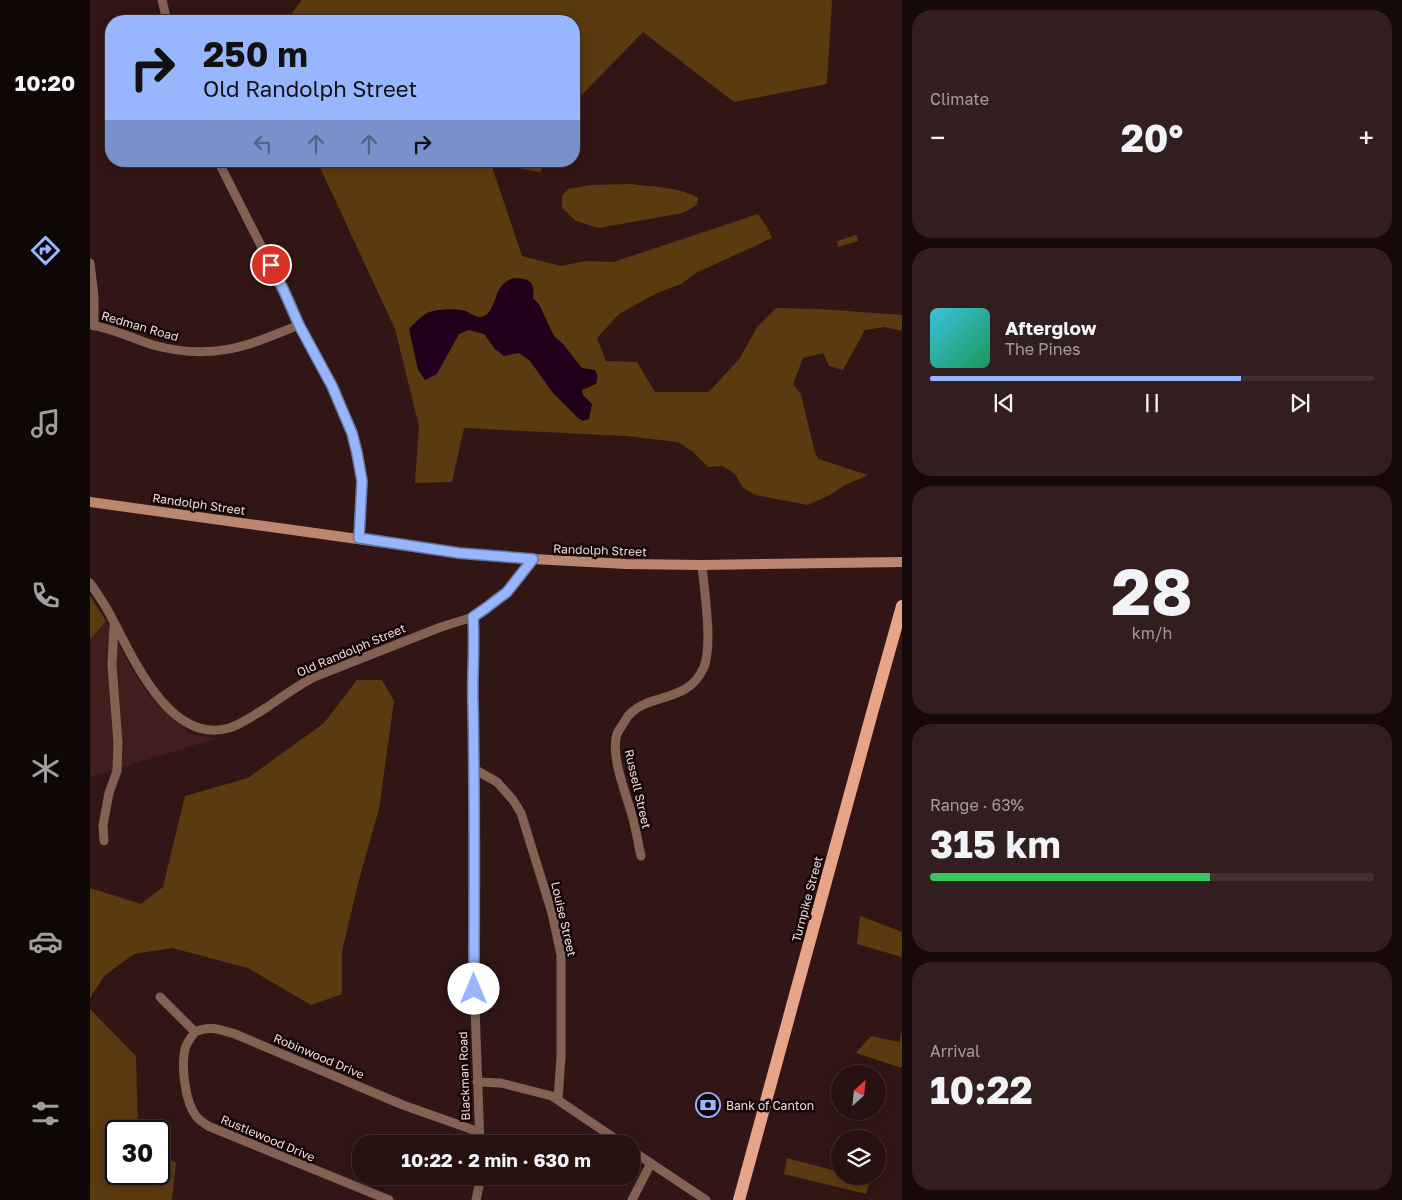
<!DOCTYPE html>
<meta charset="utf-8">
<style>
body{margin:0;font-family:"Golos Text",sans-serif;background:#321e1e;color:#f1f3f6;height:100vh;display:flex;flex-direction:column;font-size:19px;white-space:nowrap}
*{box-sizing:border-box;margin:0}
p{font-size:16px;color:#a49d9f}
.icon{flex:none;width:28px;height:28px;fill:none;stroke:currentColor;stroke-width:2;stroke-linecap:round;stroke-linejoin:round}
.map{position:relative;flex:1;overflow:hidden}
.side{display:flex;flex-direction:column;gap:10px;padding:10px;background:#150909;width:500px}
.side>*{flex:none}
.guide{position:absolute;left:15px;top:15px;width:475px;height:152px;border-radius:20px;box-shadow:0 2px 12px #0003,0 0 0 1px #423030;background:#98b6fd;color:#111;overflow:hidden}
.needle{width:32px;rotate:27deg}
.tools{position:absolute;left:741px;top:1065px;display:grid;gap:10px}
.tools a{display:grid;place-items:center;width:55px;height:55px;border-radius:50%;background:#261010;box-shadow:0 2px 12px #0003,0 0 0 1px #423030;font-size:25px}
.speed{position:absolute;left:15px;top:1120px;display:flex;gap:10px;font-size:25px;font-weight:700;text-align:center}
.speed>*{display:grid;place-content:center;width:65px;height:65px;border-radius:50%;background:#261010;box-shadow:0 2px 12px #0003,0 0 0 1px #423030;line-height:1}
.speed .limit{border:2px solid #111;border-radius:8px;background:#fff;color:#111}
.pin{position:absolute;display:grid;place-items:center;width:42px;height:42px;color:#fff;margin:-21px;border:2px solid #fff;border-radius:50%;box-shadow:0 1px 5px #0007}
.me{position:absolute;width:55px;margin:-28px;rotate:0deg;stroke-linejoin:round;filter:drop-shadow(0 0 4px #0008)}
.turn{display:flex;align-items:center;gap:18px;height:105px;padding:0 15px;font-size:22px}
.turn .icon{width:65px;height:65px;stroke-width:2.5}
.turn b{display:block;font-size:35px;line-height:42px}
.lanes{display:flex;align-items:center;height:48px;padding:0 15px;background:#0003;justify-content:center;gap:25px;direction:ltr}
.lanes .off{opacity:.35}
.big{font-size:38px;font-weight:700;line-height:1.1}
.side .card{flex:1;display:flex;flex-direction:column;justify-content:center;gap:8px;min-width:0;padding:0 18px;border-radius:20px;background:#321e1e}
.side .dial{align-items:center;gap:0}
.dial b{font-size:65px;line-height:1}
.song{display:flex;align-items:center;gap:15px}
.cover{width:60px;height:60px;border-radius:8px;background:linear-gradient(135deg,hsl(190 70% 55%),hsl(150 70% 35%))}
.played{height:5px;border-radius:2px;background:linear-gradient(90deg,#98b6fd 70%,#423030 70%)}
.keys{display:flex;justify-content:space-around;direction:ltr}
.heat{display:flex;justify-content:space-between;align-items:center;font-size:28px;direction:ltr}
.charge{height:8px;border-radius:4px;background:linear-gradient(90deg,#34c759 63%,#423030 0)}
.trip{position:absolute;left:262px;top:1135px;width:288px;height:50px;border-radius:20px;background:#261010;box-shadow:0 2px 12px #0003,0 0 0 1px #423030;font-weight:700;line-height:50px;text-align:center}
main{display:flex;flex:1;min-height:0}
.dock{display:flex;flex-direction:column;width:90px;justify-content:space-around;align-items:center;background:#0f0606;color:#a49d9f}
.dock .icon{width:35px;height:35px}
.dock .on{color:#98b6fd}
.dock b{font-size:22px;color:#f1f3f6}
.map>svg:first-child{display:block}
.built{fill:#411d1e}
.green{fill:#5c3a10}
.water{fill:#20001b}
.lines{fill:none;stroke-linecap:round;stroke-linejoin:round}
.street{stroke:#836254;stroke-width:9}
.secondary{stroke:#bc8771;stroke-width:10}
.primary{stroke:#e8a488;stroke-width:12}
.route-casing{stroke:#6376a4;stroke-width:12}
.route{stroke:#98b6fd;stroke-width:9}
.labels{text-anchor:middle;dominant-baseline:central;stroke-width:5;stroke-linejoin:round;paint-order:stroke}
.street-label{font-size:12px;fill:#f1dcdb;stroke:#120606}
.poi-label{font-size:12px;fill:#f1dcdb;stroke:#120606;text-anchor:start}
</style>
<main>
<nav class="dock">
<b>10:20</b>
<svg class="icon on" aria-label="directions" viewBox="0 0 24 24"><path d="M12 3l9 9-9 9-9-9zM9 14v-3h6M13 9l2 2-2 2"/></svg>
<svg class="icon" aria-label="music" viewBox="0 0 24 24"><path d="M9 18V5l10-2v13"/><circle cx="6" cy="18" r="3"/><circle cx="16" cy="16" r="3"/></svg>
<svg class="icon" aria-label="phone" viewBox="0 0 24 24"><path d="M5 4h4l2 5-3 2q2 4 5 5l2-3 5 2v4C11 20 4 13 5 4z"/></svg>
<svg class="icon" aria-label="climate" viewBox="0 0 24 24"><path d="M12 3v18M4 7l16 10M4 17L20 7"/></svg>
<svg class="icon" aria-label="car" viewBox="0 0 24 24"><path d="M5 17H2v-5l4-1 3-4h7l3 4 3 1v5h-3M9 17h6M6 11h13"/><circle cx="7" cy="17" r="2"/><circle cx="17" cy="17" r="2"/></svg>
<svg class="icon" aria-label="filters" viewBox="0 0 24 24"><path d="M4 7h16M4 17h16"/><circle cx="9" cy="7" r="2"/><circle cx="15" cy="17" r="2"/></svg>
</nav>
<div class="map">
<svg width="812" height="1200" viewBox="0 0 812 1200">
<rect width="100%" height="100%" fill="#321616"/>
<path class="built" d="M0,596L16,621L42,669L61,698L101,734L128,738L0,777Z"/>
<path class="green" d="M212,0H742L737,84L644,102L553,32L484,103V21H196Z
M227,161H456L450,172C434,170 418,164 402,167L432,256L471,266L496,261L523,262L668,214L677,227L682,238L606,273L591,284L567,293L529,314L507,338L516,361L547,362L565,392H619L650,358L667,327L686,308L729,309L812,315V331L794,327L775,330L753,370L739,366L733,353L713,358L703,384L711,394L724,449L728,459L778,475L753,486L742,494L718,505L666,495L653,488L645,474L632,466L618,467L602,451L588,442L536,436L374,428L362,482L325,483L329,426L305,329Z
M541,184C561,187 591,187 608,198L607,205L593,213L508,228L486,221L472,208V196L478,189L501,185Z
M766,235L768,241L748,247L747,241Z
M0,596L16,621L0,639Z
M267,680H292L304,701L289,809L270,876L252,951V994L221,1005L158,968L82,948L44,954L15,975L0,998V888L51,904L73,887L95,796L158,778L234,723Z
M770,916L812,932V957L767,944Z
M0,1009L46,1056L48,1131H26V1174H69V1154L86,1163L82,1200H0Z
M812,1031V1068L766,1053L781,1036L809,1042Z
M697,1158L750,1172V1176H769L780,1179L776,1194L694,1174Z"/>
<path class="water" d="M424,278C440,279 445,281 443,298L449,304L464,336L473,344L492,368L505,370C508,375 508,378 506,384L492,390L493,395L502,404L499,419L493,421L488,418L463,393L440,361L429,353L414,356L405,349L394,334L379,330L369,334L347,374L335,380L328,370L319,329C325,323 330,317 337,313C345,309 367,308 376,311C382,314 387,319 394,316C409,307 402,284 424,278Z"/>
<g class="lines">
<path class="street" d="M72,0L77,21
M128,161L194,291L209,325L242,386L262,433L267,453L272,481L269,538
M0,263L4,296V326
M0,325C19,327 44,339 63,345C122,361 155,347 209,325
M0,583C6,592 12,600 17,609C40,650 77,746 139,728C152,724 164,715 176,708C192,697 207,686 224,677L351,627L383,617L396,608L417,592L443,559
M383,617L384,639L383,688L384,769L385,1007L390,1144
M384,769L407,782L423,800L431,813L462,913L471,955V1057L468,1099
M14,841L13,825L19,793L27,771L28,743L22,665L24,626
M551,856C548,843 546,829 542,815C536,794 520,755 527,734C528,731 531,727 533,724C535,721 537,717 539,715C560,692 598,704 614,667C623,644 614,590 612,565
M70,997L105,1032C120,1025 130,1030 145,1034L313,1105L389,1132
M105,1032C101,1037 97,1042 95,1049C91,1066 95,1102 106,1116C109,1120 114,1123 118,1126L299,1200
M387,1082L411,1083L462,1096L533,1144
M541,1150L616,1200
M386,1200L391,1176
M542,1200L561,1163"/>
<path class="secondary" d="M0,502L369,553L443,559L536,564L612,565L812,562"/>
<path class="primary" d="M649,1200L782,713L812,606"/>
</g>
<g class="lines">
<defs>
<path id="route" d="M181,265L194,291L209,325L242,386L262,433L267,453L272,481L269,538L369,553L443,559L417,592L396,608L383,617C385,646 382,675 383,704C385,799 384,894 384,989"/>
</defs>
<use href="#route" class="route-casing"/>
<use href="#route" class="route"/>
</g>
<defs>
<symbol id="bank-ring" viewBox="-11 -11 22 22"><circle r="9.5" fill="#120606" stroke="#98b6fd" stroke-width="1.5"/><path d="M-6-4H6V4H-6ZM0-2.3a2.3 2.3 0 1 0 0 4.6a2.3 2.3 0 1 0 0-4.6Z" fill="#98b6fd"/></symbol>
</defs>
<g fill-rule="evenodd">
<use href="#bank-ring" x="604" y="1091" width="28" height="28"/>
</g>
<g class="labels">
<g class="street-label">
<text transform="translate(50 326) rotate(16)">Redman Road</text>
<text transform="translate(109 504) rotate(8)">Randolph Street</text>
<text transform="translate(510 550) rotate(2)">Randolph Street</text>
<text transform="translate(261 650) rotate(-23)">Old Randolph Street</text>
<text transform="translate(548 789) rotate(77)">Russell Street</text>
<text transform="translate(717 899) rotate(-75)">Turnpike Street</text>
<text transform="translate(474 919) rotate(77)">Louise Street</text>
<text transform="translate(229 1056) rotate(23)">Robinwood Drive</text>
<text transform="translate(374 1076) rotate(-92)">Blackman Road</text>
<text transform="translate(178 1138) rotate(23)">Rustlewood Drive</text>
</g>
<g class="poi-label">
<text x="636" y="1105">Bank of Canton</text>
</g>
</g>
</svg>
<div class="tools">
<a><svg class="needle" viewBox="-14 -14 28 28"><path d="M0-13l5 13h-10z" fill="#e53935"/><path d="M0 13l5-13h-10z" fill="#a49d9f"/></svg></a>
<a><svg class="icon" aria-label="layers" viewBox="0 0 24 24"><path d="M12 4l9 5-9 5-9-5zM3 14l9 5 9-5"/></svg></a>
</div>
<div class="speed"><div class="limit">30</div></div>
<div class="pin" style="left:181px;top:265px;background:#d93025"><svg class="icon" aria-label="arrive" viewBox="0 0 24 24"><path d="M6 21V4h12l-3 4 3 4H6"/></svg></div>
<svg class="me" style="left:384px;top:989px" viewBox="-20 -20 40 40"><circle r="19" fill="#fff"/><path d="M0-13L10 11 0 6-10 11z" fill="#98b6fd"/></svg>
<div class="trip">10:22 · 2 min · 630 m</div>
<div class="guide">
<div class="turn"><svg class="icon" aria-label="right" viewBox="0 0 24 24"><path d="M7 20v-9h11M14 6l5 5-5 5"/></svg><div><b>250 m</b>Old Randolph Street</div></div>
<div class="lanes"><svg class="icon off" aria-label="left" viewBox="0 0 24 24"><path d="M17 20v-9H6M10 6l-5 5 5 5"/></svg><svg class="icon off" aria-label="ahead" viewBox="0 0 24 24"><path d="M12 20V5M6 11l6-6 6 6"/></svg><svg class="icon off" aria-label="ahead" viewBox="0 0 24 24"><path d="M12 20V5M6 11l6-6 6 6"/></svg><svg class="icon" aria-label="right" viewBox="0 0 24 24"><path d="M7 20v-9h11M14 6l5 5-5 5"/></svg></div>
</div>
</div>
<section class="side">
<div class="card"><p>Climate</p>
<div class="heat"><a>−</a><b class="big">20°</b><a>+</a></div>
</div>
<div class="card">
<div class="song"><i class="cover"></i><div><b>Afterglow</b><p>The Pines</p></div></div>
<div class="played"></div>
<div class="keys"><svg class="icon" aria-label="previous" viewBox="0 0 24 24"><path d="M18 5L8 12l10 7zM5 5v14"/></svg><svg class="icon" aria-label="pause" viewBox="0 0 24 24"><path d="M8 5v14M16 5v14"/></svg><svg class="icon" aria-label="next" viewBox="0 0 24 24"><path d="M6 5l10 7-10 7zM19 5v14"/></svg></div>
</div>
<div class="card dial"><b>28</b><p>km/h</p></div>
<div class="card"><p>Range · 63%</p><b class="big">315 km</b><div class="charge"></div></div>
<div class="card"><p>Arrival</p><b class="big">10:22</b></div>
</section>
</main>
